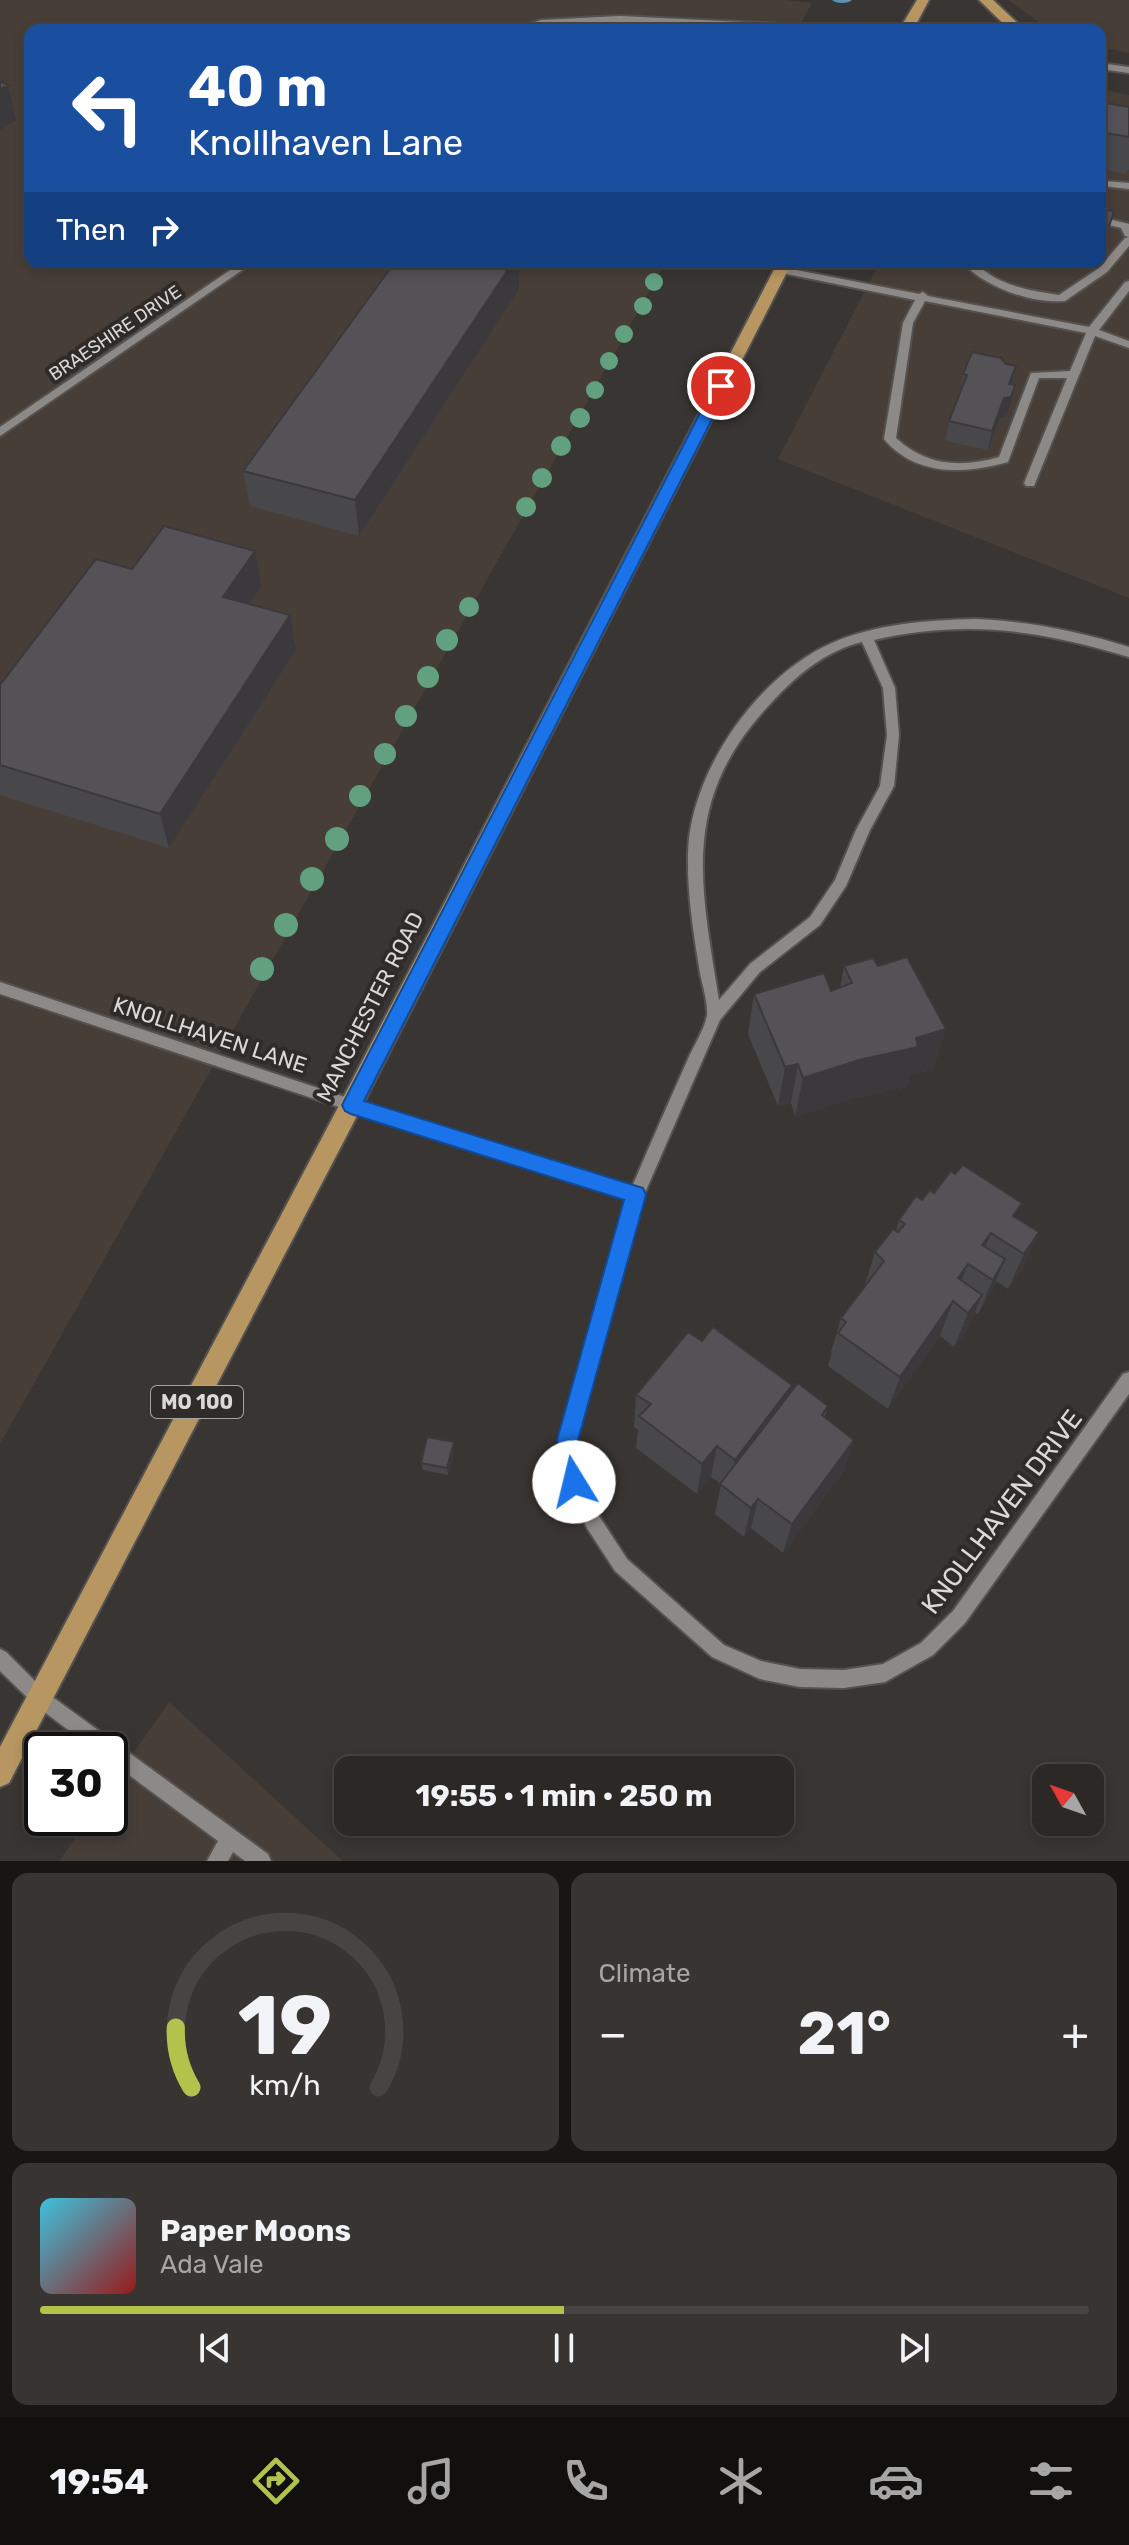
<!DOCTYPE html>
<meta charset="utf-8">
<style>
body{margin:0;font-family:Rubik,sans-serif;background:#373432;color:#f1f3f6;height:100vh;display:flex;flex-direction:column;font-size:30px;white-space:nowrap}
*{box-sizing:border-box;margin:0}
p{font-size:26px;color:#a6a6a7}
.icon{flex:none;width:44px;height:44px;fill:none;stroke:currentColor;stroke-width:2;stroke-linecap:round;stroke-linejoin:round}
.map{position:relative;height:1861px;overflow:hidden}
.drawer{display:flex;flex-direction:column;gap:12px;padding:12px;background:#181615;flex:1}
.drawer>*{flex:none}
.guide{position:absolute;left:24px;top:24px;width:1082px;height:244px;border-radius:16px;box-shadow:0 4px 12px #0003,0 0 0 2px #474443;background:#1a4fa0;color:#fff;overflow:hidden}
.needle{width:52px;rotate:310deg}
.controls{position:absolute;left:1032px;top:1764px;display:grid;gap:16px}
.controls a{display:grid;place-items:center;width:72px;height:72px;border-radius:16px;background:#2b2826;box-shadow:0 4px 12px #0003,0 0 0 2px #474443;font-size:40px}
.speed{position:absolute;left:24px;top:1732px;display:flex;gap:16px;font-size:40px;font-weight:700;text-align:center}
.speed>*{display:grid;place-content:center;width:104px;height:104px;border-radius:50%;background:#2b2826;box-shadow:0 4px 12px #0003,0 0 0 2px #474443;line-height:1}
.speed .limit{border:4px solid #111;border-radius:12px;background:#fff;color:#111}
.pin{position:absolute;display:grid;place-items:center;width:68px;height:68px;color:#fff;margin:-34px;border:4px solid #fff;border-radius:50%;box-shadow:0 2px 8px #0007}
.me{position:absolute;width:88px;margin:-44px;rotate:351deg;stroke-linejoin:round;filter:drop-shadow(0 0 6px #0008)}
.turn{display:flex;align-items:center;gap:28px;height:168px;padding:0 32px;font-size:36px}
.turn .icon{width:104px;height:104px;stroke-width:2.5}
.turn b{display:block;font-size:56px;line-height:68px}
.then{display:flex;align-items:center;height:76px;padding:0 32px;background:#0003;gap:16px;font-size:30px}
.big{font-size:60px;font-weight:700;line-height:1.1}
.drawer .tile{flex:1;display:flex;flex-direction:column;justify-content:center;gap:12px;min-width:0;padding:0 28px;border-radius:16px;background:#373432}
.drawer .dial{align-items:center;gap:0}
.dial svg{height:208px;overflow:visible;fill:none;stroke:#474443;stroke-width:7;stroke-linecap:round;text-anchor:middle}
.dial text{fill:#f1f3f6;stroke:none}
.song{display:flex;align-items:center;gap:24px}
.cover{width:96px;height:96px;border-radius:12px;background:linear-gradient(135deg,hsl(190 70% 55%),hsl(0 70% 35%))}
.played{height:8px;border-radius:4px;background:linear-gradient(90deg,#b3c24b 50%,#474443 50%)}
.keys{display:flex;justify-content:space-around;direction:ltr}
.heat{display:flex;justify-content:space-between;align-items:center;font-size:44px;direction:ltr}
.drawer .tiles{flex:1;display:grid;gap:12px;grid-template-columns:1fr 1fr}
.tile:last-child{grid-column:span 2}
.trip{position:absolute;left:334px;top:1756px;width:460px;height:80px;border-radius:16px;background:#2b2826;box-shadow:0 4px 12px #0003,0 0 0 2px #474443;font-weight:700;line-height:80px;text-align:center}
.tab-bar{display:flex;height:128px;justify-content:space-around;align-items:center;background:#11100f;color:#a6a6a7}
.tab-bar .icon{width:56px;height:56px}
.tab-bar .active{color:#b3c24b}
.tab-bar b{font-size:36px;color:#f1f3f6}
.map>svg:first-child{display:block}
.built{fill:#473e38}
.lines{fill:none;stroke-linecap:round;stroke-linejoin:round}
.stream{fill:#5d92b3;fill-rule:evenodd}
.minor-casing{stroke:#545250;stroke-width:4}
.major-casing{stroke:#545250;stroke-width:4}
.minor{fill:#8d8986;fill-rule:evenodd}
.major{fill:#b89661;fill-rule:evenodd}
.tree{fill:#62a17f}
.wall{fill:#48474a}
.shaded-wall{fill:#3b393c}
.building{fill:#545256;stroke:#3b393c;stroke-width:2}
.route{fill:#1a73e8;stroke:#114b97;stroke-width:2}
.labels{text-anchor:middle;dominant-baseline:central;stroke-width:8;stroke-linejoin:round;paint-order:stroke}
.far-street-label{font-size:18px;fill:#dbd9d7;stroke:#2f2b29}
.shield{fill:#2f2b29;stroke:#a7a5a3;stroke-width:2}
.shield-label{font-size:20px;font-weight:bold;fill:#dbd9d7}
.street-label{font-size:22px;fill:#dbd9d7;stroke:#2f2b29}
.near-street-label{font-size:26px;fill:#dbd9d7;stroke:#2f2b29}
</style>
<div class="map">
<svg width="1129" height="1861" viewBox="0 0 1129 1861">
<rect width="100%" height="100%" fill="#393533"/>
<path class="built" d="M0,0H785L812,3L797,30H30V262H666L0,1444Z
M1008,0H1129V53L1100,47V30H1050Z
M1100,89L1129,95V598L778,459L880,262H1100Z
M169,1702L343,1861H59L89,1818H110V1787Z"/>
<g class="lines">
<path class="stream" d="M832,0H852C848,4 836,4 832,0Z"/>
<defs>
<path id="minor" d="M620,16L845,27L850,30H789L620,22L542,26L527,30H512L541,20Z
M1100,63L1129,67V73L1100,69Z
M1105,181L1129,183V189L1101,186V182Z
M1100,217L1129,224V246L1107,272L1065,301C1032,304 984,287 962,262C977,262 987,275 1002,281C1020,289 1040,292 1059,295L1099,268L1125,238L1129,237L1125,236L1121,228L1100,223Z
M242,262H254L0,436V427Z
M781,267L919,294L923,292L928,296L1089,327L1125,282L1129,281V291L1099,330L1129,341V348L1095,336L1034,486H1026L1024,483L1067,378H1039L1008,462C965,474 916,477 884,439L903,323L915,300L777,272L776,270ZM925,301L1086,333L1070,371L1031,373L999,457C961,468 926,466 896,438L913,323Z
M975,619C1028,621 1078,631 1129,647V657C1040,630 965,619 874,640L895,688L899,735L894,786L870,830L846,886L820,925L760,972L720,1020L644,1195L575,1440L582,1481L599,1516L627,1559L724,1645L761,1661L800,1669L844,1670L883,1664L921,1643L953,1611L1123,1374L1129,1372V1394L965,1623L933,1655L885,1682L844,1688L800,1687L760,1679L712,1657L615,1571L587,1528L568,1488L559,1440L627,1199L351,1111L0,994V982L351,1099L632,1187C650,1144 669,1102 688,1059C693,1047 705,1029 707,1015C708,1000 701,982 699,967C693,930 687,891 688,853C690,772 758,675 832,643C875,624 928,620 975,619ZM862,642L883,688L887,735L880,786L856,830L835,880L810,917L750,964L719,1000C700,882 680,798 772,702C797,675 825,651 862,642Z
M0,1649L6,1652L47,1693L268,1854L271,1861H245L233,1852L228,1861H207L218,1841L110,1761V1750H95L35,1705L0,1671Z"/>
<path id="major" d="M917,0H929L913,30H899Z
M979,0H993L1025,30H1010Z
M778,262H792L359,1112L9,1783L0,1787V1747L343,1098Z"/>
</defs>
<use href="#minor" class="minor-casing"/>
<use href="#major" class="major-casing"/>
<use href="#minor" class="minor"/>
<use href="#major" class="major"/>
</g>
<g class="tree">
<circle cx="654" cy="282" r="9"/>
<circle cx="643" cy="306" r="9"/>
<circle cx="624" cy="334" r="9"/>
<circle cx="609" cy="361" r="9"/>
<circle cx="595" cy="390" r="9"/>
<circle cx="580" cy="418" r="10"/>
<circle cx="561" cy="446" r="10"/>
<circle cx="542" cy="478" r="10"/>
<circle cx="526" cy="507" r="10"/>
<circle cx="469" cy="607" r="10"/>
<circle cx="447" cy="640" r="11"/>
<circle cx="428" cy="677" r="11"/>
<circle cx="406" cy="716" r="11"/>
<circle cx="385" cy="754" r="11"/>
<circle cx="360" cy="796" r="11"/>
<circle cx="337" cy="839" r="12"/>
<circle cx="312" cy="879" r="12"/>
<circle cx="286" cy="925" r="12"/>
<circle cx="262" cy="969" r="12"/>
</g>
<path class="wall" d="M1100,102L1129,107V170H1128L1126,174L1100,169Z
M1100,203L1105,210L1114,211L1104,246L1100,245Z
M395,262H538L533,270L519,267V289L359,536L250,506L243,471Z
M1006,364L1016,366L1012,385H1015L1006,417L1000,418L988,450L945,441L949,421L960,394L963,374Z
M132,569L261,586L249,604L296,650L169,848L0,795V685Z
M844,966L934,1069L910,1076L907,1087L850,1099L795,1117L791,1103L778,1106L748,1034L754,994L831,991L840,988Z
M934,1193L1039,1232L1023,1268L1008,1289L996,1281L990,1294L978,1314L975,1312L968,1329L954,1347L940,1336L888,1409L828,1366L832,1352H831L841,1318L865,1285L875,1252L896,1231L899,1220L922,1200Z
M702,1341L792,1385L790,1394L828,1406L825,1417L844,1471L783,1553L751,1528L744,1537L715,1514L721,1484L711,1477L697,1494L636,1448L638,1430L634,1427L636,1395Z
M454,1442V1449L448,1475L423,1470L421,1463Z"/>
<path class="shaded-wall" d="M8,85L16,120L0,130V89Z
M513,262H519V289L359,536L355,500Z
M533,262H538L533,270Z
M1016,366L1011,386L1015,385L1010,405L1006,417L1000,418L988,450L992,431Z
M255,551L261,586L230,632L223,597Z
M290,615L296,650L169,848L160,814Z
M946,1029L934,1069L910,1076L907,1087L850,1099L795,1117L803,1078L916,1038Z
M798,1064L791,1103L778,1106L785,1067Z
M1039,1232L1023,1268L1008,1289L1024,1254Z
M991,1233L976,1269L982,1245Z
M1005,1259L990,1294L978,1314L993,1280Z
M968,1264L954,1299L958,1278Z
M982,1295L968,1329L954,1347L968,1313Z
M953,1301L940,1336L888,1409L900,1377Z
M792,1385L784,1417L729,1491L735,1460Z
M854,1440L844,1471L783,1553L792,1524Z
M454,1442V1449L448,1475L447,1468Z
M717,1446L711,1477L697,1494L702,1464Z
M758,1499L751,1528L744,1537L751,1508Z"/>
<path class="building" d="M0,81L8,85L0,89Z
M1100,102L1129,107V137L1100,132Z
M1100,203L1106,204L1105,210L1114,211L1109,226L1100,224Z
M395,262H513L355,500L243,471Z
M972,352L1001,358L1006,364L1016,366L1009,384L1015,385L1011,397L1004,398L992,431L949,421L967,375L963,374Z
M164,526L255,551L223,597L290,615L160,814L0,765V685L96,559L132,569Z
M907,957L946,1029L916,1038L918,1047L859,1060L803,1078L798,1064L785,1067L754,994L824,973L831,991L852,983L844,966L873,958L878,966Z
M963,1165L1022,1203L1013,1216L1039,1232L1024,1254L991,1233L982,1245L1005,1259L993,1280L968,1264L958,1278L982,1295L968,1313L953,1301L900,1377L838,1333L846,1322L841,1318L884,1261L875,1252L893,1229L898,1232L905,1224L899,1220L916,1196L922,1200L930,1190L934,1193L951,1171L955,1174Z
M713,1327L792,1385L735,1460L717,1446L702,1464L639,1416L651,1404L636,1395L688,1332L702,1341Z
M798,1383L828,1406L822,1415L854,1440L792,1524L758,1499L751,1508L720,1484Z
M427,1437L454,1442L447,1468L421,1463Z"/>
<path class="route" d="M721,381L729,386L364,1101L643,1188L646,1195L578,1440L585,1482L582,1490L574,1493L566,1490L557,1440L624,1200L351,1114L345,1111L342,1105L714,386Z"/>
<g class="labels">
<g class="far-street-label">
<text transform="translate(115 333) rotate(-34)">BRAESHIRE DRIVE</text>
</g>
<rect class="shield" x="151" y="1386" width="92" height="32" rx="6"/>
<g class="shield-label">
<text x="197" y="1402">MO 100</text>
</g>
<g class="street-label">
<text transform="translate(370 1007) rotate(-63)">MANCHESTER ROAD</text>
<text transform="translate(210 1035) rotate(18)">KNOLLHAVEN LANE</text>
</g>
<g class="near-street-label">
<text transform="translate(1002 1512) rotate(-53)">KNOLLHAVEN DRIVE</text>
</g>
</g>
</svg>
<div class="controls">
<a><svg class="needle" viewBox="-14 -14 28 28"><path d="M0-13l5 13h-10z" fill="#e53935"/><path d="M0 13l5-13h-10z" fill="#a6a6a7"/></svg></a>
</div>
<div class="speed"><div class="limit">30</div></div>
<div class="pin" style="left:721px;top:386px;background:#d93025"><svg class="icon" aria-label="arrive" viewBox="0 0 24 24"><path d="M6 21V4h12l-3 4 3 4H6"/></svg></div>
<svg class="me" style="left:574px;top:1482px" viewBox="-20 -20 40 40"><circle r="19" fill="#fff"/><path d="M0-13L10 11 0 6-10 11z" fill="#1a73e8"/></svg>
<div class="trip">19:55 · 1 min · 250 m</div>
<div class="guide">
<div class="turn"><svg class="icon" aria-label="left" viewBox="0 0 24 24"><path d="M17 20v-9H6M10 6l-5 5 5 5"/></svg><div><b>40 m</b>Knollhaven Lane</div></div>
<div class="then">Then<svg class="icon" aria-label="right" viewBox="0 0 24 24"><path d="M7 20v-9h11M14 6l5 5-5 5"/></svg></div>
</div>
</div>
<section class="drawer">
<div class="tiles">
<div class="tile dial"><svg viewBox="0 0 100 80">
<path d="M14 69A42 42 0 1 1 86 69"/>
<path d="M14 69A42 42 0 0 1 8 46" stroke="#b3c24b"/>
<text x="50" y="56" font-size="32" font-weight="700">19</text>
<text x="50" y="72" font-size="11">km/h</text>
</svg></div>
<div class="tile"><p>Climate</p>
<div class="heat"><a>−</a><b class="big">21°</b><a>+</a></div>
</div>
<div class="tile">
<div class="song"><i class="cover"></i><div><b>Paper Moons</b><p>Ada Vale</p></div></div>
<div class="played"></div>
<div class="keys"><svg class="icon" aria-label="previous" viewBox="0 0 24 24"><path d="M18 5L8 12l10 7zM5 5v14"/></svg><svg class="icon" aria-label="pause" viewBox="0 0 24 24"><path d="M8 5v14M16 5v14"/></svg><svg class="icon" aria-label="next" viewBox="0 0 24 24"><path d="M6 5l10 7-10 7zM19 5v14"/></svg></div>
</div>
</div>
</section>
<nav class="tab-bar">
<b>19:54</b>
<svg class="icon active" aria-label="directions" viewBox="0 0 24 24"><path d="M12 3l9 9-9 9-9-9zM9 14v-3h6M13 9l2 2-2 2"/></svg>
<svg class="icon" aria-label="music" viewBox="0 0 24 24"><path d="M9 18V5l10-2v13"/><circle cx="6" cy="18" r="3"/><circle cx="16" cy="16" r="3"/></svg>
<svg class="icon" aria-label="phone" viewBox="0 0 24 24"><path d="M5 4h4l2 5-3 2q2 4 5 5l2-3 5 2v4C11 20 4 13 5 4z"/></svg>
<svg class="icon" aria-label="climate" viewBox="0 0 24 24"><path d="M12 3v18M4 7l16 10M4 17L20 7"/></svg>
<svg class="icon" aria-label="car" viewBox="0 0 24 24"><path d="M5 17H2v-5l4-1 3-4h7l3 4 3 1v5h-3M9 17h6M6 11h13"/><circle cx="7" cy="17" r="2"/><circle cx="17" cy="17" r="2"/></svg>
<svg class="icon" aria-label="filters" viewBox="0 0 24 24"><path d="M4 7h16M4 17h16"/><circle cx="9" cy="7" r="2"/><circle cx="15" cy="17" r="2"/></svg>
</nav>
